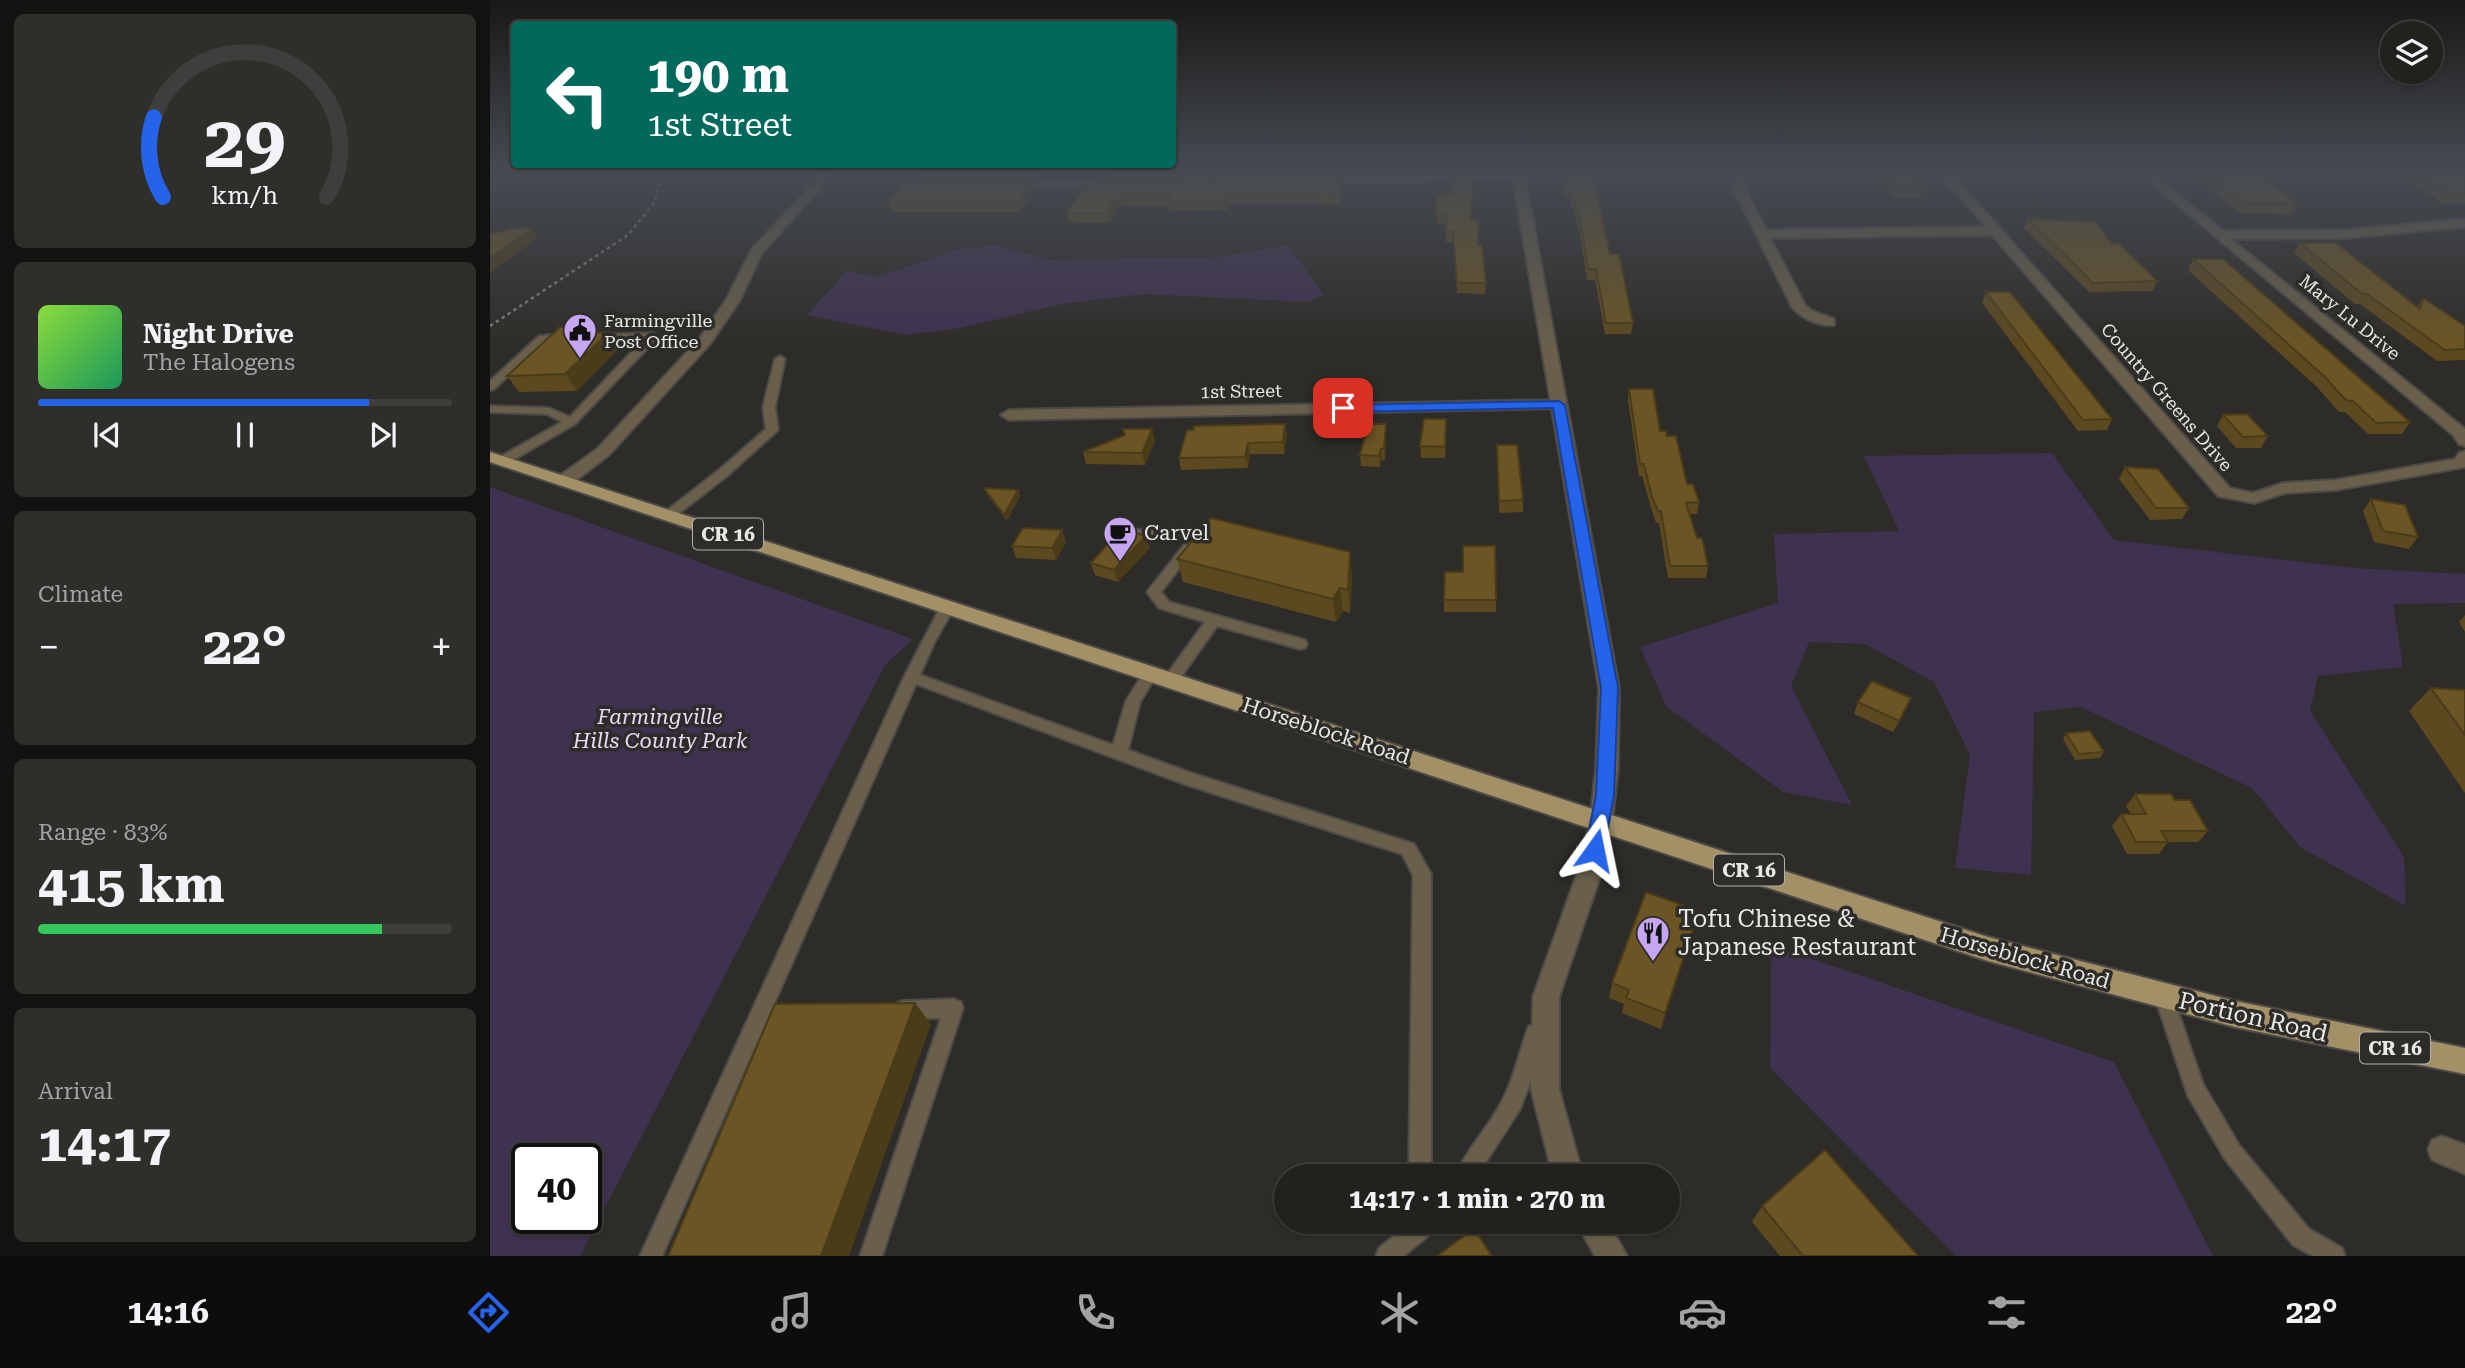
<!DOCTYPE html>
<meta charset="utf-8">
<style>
body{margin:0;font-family:"Roboto Serif",serif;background:#2e2e2b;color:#f1f3f6;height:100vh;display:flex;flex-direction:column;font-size:26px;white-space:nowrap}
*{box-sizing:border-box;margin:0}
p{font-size:23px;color:#a2a3a4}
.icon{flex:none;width:38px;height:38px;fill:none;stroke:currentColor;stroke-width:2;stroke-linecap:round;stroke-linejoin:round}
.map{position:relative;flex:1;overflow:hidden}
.panel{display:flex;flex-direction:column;gap:14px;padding:14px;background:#131210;width:490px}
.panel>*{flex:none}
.guide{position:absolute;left:21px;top:21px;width:665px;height:147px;border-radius:7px;box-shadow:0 2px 5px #0004,0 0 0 2px #3f3e3c;background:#00695c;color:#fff;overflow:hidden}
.tools{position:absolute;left:1890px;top:21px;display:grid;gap:14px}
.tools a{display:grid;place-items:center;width:63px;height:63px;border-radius:50%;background:#22211e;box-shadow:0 2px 5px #0004,0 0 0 2px #3f3e3c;font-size:35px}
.speed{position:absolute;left:21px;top:1143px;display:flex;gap:14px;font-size:35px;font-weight:700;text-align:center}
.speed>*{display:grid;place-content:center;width:91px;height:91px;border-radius:50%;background:#22211e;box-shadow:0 2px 5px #0004,0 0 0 2px #3f3e3c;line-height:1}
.speed .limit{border:4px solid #111;border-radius:10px;background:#fff;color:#111}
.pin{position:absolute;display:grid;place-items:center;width:60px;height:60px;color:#fff;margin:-30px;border-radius:14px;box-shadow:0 4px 10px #0006}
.me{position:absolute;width:77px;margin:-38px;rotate:12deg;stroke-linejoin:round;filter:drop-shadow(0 0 5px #0008)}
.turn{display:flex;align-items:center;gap:24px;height:147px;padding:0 21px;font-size:32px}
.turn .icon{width:91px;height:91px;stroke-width:2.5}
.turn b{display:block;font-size:49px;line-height:60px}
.big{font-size:52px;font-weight:700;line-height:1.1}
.panel .tile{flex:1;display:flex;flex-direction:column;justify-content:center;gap:10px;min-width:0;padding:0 24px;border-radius:10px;background:#2e2e2b}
.panel .dial{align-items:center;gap:0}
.dial svg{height:182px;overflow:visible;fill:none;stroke:#3f3e3c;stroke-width:7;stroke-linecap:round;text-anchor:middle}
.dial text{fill:#f1f3f6;stroke:none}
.song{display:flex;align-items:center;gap:21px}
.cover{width:84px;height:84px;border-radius:10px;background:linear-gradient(135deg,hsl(90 70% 55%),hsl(150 70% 35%))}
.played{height:7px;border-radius:4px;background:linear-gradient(90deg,#2563eb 80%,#3f3e3c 80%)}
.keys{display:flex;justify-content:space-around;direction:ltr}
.heat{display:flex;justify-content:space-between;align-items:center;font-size:38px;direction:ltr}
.charge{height:10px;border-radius:5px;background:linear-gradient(90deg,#34c759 83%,#3f3e3c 0)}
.trip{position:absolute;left:784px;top:1164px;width:406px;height:70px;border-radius:35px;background:#22211e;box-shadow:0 2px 5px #0004,0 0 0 2px #3f3e3c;font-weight:700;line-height:70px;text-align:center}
.dock{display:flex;height:112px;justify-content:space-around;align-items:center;background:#0e0d0c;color:#a2a3a4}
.dock .icon{width:49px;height:49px}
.dock .selected{color:#2563eb}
.dock b{font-size:32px;color:#f1f3f6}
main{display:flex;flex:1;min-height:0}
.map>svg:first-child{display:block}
.green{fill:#3f3150;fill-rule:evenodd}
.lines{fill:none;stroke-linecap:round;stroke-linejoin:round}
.service-casing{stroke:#4c4a46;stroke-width:4}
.minor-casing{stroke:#4c4a46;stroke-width:4}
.tertiary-casing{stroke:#4c4a46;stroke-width:4}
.primary-casing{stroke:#4c4a46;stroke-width:4}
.path{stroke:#7f7d7a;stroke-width:2.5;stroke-dasharray:3.5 3.5;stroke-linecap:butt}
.service{fill:#695f4b;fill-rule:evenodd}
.minor{fill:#695f4b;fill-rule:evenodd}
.tertiary{fill:#695f4b;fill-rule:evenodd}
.primary{fill:#a49067;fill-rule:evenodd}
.wall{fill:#5c491f}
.shaded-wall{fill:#4b3c19}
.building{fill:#6b5524;stroke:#4b3c19;stroke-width:2}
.route{fill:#2563eb;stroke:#184099;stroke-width:2}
.labels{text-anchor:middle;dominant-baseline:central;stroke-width:7;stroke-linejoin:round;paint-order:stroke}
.far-street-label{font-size:18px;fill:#e9e8e5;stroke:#2e2c28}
.far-poi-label{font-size:18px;fill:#e9e8e5;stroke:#2e2c28;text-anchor:start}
.shield{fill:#2e2c28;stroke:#b1b0ac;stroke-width:2}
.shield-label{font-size:19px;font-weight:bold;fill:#e9e8e5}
.poi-label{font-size:21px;fill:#e9e8e5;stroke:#2e2c28;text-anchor:start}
.park-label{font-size:21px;font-style:italic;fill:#e6daf7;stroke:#2e2c28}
.street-label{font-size:21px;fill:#e9e8e5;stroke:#2e2c28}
.near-poi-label{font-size:24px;fill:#e9e8e5;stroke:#2e2c28;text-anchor:start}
.near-street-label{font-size:24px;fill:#e9e8e5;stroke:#2e2c28}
</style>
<main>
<section class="panel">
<div class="tile dial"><svg viewBox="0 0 100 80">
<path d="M14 69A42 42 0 1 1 86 69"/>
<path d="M14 69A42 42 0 0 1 10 34" stroke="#2563eb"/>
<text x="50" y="56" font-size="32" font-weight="700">29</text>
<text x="50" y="72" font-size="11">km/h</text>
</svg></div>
<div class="tile">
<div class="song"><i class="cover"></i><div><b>Night Drive</b><p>The Halogens</p></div></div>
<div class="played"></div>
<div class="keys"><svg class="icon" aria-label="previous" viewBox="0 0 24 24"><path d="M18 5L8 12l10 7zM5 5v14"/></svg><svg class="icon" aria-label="pause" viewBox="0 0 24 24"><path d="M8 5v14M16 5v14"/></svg><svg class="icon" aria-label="next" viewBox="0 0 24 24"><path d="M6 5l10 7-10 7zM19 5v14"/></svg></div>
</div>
<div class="tile"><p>Climate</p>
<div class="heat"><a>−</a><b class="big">22°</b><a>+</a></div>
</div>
<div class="tile"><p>Range · 83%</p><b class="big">415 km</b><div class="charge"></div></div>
<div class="tile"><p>Arrival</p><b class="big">14:17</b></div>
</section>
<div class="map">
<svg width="1975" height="1256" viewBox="0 0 1975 1256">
<rect width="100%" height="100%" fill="#2e2c28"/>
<path class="green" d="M504,245L559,260L729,257L798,245L834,295L817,302L655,294L571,304L470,328L415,335L317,315L357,271L388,277L466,250Z
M1562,453L1624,540L1864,568L1975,574V603L1903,604L1913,667L1828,676L1820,711L1914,857L1916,906L1810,847L1762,788L1591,707L1544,712L1541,875L1465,868L1480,755L1444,682L1375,644L1319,642L1301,686L1362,805L1293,792L1176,706L1150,647L1288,603L1284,534L1409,531L1374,456Z
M0,487L423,639L395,665L90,1256H0ZM37,1158H96V1218H37Z
M1281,945L1624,1062L1723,1256H1466L1280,1068Z"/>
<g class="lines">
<defs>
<path id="service" d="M163,333L168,336L167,338L85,424L16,464H8V458L72,422L57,414L0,412V406L59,408L80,417L154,339L104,340L100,339V335Z
M77,334L81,335V339L56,341L4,389L0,390V381L49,336Z
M290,356L295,359L285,407L288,430L286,432L237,476L183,518H175L173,515L175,512L229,470L276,429L273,407L285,359Z
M710,529L715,530L716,533L715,536L625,538L619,534L625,530Z
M699,544L705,548L671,592L679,602L815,640L817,644L815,648L810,649L727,626L686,684H676L674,680L676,676L715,622L669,608L657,592L694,545Z
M458,601L465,606L444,643L430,675L623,745L636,701L656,669H666L668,673L650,702L638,750L704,774L924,844L941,874V1176H919L923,875L912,854L694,784L426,684L172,1256H150L414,677L451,606Z
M1674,988L1681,991L1683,997L1713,1084L1749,1145L1819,1229L1852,1248L1855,1256H1823L1803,1245L1735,1159L1698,1096L1665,997L1667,991Z
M464,999L471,1002L473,1008L392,1256H370L451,1018L412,1019L405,1016L403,1010L405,1004L412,1001Z
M1046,1024L1053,1026L1056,1033L1044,1073L1030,1109L987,1176H965C977,1149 998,1128 1011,1103C1025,1078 1029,1051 1039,1026Z
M921,1222H948L945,1230L914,1256H886L889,1248Z"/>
<path id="minor" d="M334,172H345L272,253L250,300L220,344L119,455L80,485H68L66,481L68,477L107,449L210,338L236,300L262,249Z
M1249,172L1259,174L1252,182L1276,230L1496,227L1449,172H1460L1740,488L1763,493L1793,483L1846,480L1965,459L1969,453L1975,451V467L1846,490L1795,493L1764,503L1728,496L1502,235L1280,238L1315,305L1322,311L1344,319V325C1330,327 1311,318 1302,307L1240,182Z
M1648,172H1660L1733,231L1856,230L1975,219V227L1856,238L1741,239L1975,429V446L1969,444L1963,435Z
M1029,174L1033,175V179L827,183L821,180L827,177Z
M636,180L640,181V185L519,188L513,185L519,182Z
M1069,400L1077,405L1074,408L519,420L511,415L519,410Z
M1952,1136L1975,1145V1174L1942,1160L1938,1150L1942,1140Z"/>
<path id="tertiary" d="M1022,172H1034L1129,688L1128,768L1122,822L1111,874L1069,997V1089L1093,1176H1063L1041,1089L1043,997L1087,874L1100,822L1106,768L1109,688Z
M1086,1222H1118L1137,1256H1105Z"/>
<path id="primary" d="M0,452L1498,937L1745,1001L1975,1048V1074L1745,1027L1498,961L0,462Z"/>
</defs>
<use href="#service" class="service-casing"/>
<use href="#minor" class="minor-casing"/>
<use href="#tertiary" class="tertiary-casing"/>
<use href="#primary" class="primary-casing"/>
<path class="path" d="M0,326L138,235L165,202L172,172"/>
<use href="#service" class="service"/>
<use href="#minor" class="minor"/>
<use href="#tertiary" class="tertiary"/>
<use href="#primary" class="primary"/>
</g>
<path class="wall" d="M425,172H556L551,179L428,181Z
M619,172H857L856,174L620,178Z
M1072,172H1095L1096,177L1143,323L1141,334H1115L1105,280H1097L1089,230L1079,196H1075Z
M1161,172H1195V175H1162Z
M1384,172H1420L1433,188L1430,198H1404Z
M1704,172H1770L1806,204L1801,214L1749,213L1703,175Z
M1910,172H1963L1975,179V203L1954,204L1909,174Z
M853,175L854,185L850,205L739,204L737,210L680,211L678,206L629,205L620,223L579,222L577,213L607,189Z
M542,181L544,190L531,212H402L398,202Z
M962,194L981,219L989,245L996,283L995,294L967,293L964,242H956V224H947L946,214Z
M1538,219L1622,244L1667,281L1663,291L1599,292L1534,228Z
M1810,243L1927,307L1933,298L1975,326V360L1947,361L1870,304H1865L1804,253Z
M1703,259L1920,422L1912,434H1878L1855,412H1849L1827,387L1698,270Z
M1496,292L1622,419L1617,430L1588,431L1492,303Z
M106,332L129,348L87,391L29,392L17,376Z
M1139,389L1170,431L1177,436L1197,484L1209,502L1207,514H1199L1207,538L1218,566L1216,578H1178L1169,523H1166L1161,508L1152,476H1149L1138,400Z
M1733,415L1778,436L1771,448H1746L1727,426Z
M795,424L797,435L794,454H760L758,468L691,470L689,458Z
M896,424L895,460H892L890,467L871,466L870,455Z
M956,430L955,458H931L930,446Z
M665,440L655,465L596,464L593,452Z
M1007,445L1033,500V512L1009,513Z
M1635,467L1699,508L1692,519L1660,520L1629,479Z
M494,488L528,490L530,496L517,521L496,493Z
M1881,499L1928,537L1919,549L1884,542L1873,511Z
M576,542L566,560L526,558L522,546Z
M660,548L628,582L605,575L601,563Z
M687,559L862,575L860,613L853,611L846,622L693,582Z
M954,600H1006V612H954Z
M1975,615V632L1969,622Z
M1941,688L1975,690V793L1919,711Z
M1421,698L1416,710L1403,732L1364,714L1368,702Z
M1576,733L1614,752L1610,758L1585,760L1573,739Z
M1645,794L1685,800L1718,831L1708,842H1678L1669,854H1637L1622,826L1631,814H1641L1636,806Z
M1204,928L1171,1029L1132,1013L1134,1004L1119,998L1122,983Z
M1272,1206L1428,1256H1290L1262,1222Z"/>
<path class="shaded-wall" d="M549,172H556L551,179Z
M853,175L854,185L850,205L849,196Z
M542,181L544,190L531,212L528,202Z
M737,194L739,204L737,210L735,201Z
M627,195L629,205L620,223L617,213Z
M42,228L48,238L0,273V258Z
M102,326L111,340L119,332L129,348L87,391L75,374L96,333Z
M795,424L797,435L794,454L793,442Z
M896,424V434L895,460L894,449Z
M662,429L665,440L655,465L652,453Z
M758,443L760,454L758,468L755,457Z
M891,449L892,460L890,467L889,456Z
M528,490L530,496L517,521L514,515Z
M572,530L576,542L566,560L562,548Z
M656,536L660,548L628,582L624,570Z
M860,552L862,575L860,613L858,590Z
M850,588L853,611L846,622L843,599Z
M1421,698L1416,710L1403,732L1409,721Z
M1209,911L1204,928L1171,1029L1175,1013Z
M425,1003L441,1024L359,1256H331Z"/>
<path class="building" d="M1074,172H1095L1096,177H1103L1120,254H1129L1143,323H1116L1106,269H1098L1090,219L1080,186H1076Z
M1394,172H1420L1433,188H1407Z
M1715,172H1770L1806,204L1754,203Z
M1927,172H1963L1975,179V194H1961Z
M853,175L849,196L737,194L735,201L678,202L680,196L627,195L617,213H577L593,189H607L612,180Z
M963,178H983L981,219H987V223H989L988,245H992L996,283H967L963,232H955L957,214H946L947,194H962Z
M542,181L528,202H398L415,183Z
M1538,219L1606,222L1622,244H1630L1667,281L1603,283Z
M42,228L0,258V234L21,229Z
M1810,243H1846L1930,309L1933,298L1975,326V349L1955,350L1877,294H1872Z
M1703,259H1733L1920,422L1886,423L1863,401L1856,400L1834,376Z
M1496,292H1520L1622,419L1593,420Z
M102,326L96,333L119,332L75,374L17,376L70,327Z
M1139,389H1163L1170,431H1176L1177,436H1186L1197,484H1203L1209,502L1196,503L1207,538H1212L1218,566H1180L1171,511H1168L1162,497L1154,464H1150Z
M1757,414L1778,436L1753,437L1733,415Z
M934,419H956L955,447L930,446Z
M795,424L793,442L758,443L755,457L689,458L697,430H704V426Z
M878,424H896L894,449H891L889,456L870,455Z
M633,429H662L652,453L593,452L635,435Z
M1007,445H1027L1033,500L1009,501Z
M1635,467L1668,469L1699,508H1666Z
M494,488L528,490L514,515Z
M1881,499L1915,505L1928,537L1893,531Z
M721,518L860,552L858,590L850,588L843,599L687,559Z
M533,528L572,530L562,548L522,546Z
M631,529L656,536L624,570L601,563Z
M973,546H1005L1006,600H954L955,572H973Z
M1382,681L1421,698L1409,721L1368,702Z
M1941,688L1975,690V735Z
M1600,731L1614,752L1589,754L1576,733Z
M1645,794H1681L1685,800H1700L1718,831H1671L1678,842H1646L1631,814H1656Z
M1156,892L1209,911L1175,1013L1136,998L1139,990L1122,983Z
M425,1003L331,1256H178L285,1004Z
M1335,1150L1428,1256H1313L1272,1206Z
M984,1229L1002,1256H947Z"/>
<linearGradient id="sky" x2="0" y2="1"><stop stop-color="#191816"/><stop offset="0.49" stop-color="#464b53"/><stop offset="1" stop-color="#464b53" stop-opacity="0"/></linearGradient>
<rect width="1975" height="348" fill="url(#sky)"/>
<path class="route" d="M1069,401L1075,405L1128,688L1124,795L1114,850L1112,855L1105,858L1098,855L1095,850L1106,795L1111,688L1063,408L853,412L847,408L853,405Z"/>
<defs>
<symbol id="civic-pin" viewBox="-11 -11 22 30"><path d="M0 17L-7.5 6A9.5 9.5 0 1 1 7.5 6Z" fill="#c6a6f0" stroke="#2e2c28"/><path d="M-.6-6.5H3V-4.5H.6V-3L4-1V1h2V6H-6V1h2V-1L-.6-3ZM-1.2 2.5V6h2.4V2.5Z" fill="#111"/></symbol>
<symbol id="cafe-pin" viewBox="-11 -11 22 30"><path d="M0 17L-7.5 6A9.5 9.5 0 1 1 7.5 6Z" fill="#c6a6f0" stroke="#2e2c28"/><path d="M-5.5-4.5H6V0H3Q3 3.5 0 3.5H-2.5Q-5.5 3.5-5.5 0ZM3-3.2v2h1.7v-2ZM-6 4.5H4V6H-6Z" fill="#111"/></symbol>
<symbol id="restaurant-pin" viewBox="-11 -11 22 30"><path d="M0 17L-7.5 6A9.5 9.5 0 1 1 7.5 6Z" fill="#c6a6f0" stroke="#2e2c28"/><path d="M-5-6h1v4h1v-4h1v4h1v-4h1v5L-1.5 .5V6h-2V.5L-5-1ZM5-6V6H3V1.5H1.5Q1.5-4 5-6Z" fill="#111"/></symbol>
</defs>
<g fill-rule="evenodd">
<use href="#civic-pin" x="71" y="311" width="38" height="52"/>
<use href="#cafe-pin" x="611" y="514" width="38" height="52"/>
<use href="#restaurant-pin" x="1144" y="914" width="38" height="52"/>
</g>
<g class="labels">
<g class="far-street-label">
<text transform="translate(1860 317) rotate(39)">Mary Lu Drive</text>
<text transform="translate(751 391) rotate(-1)">1st Street</text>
<text transform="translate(1677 397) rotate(49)">Country Greens Drive</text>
</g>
<g class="far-poi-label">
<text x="114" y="320">Farmingville<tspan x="114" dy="21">Post Office</tspan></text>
</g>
<g class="shield">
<rect x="203" y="518.5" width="70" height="31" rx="5"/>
<rect x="1224" y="854.5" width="70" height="31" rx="5"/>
<rect x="1870" y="1032.5" width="70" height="31" rx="5"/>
</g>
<g class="shield-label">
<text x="238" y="534">CR 16</text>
<text x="1259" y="870">CR 16</text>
<text x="1905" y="1048">CR 16</text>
</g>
<g class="poi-label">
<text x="654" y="533">Carvel</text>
</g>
<g class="park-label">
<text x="170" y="717">Farmingville<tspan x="170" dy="24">Hills County Park</tspan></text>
</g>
<g class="street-label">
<text transform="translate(836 731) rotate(18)">Horseblock Road</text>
<text transform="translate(1535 958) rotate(16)">Horseblock Road</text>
</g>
<g class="near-poi-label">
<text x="1188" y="919">Tofu Chinese &amp;<tspan x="1188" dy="28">Japanese Restaurant</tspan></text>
</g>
<g class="near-street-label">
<text transform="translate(1763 1017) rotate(13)">Portion Road</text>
</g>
</g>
</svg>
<div class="tools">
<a><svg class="icon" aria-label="layers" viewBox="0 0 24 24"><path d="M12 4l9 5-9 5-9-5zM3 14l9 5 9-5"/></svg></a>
</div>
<div class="speed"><div class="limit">40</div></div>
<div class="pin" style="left:853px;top:408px;background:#d93025"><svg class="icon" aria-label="arrive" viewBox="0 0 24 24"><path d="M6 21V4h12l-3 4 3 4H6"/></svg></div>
<svg class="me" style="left:1105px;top:850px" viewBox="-20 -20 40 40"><path d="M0-17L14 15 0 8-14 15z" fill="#2563eb" stroke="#fff" stroke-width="4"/></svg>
<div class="trip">14:17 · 1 min · 270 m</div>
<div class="guide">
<div class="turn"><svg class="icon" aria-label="left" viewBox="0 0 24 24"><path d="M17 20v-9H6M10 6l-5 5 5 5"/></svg><div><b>190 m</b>1st Street</div></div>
</div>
</div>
</main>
<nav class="dock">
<b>14:16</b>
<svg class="icon selected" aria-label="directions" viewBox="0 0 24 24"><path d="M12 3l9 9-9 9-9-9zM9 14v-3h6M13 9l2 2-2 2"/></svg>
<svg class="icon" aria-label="music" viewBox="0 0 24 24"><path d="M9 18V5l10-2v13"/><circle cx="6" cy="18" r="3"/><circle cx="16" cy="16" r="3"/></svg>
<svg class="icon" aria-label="phone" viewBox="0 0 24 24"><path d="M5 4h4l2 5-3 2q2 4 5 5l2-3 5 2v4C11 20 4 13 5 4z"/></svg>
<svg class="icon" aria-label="climate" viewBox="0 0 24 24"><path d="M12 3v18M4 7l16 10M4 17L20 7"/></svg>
<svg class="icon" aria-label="car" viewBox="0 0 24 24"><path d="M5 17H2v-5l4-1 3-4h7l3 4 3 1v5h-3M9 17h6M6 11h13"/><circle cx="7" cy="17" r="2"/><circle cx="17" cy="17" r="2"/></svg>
<svg class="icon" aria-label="filters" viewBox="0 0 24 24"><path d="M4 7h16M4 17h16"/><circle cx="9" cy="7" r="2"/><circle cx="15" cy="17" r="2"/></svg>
<b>22°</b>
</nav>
